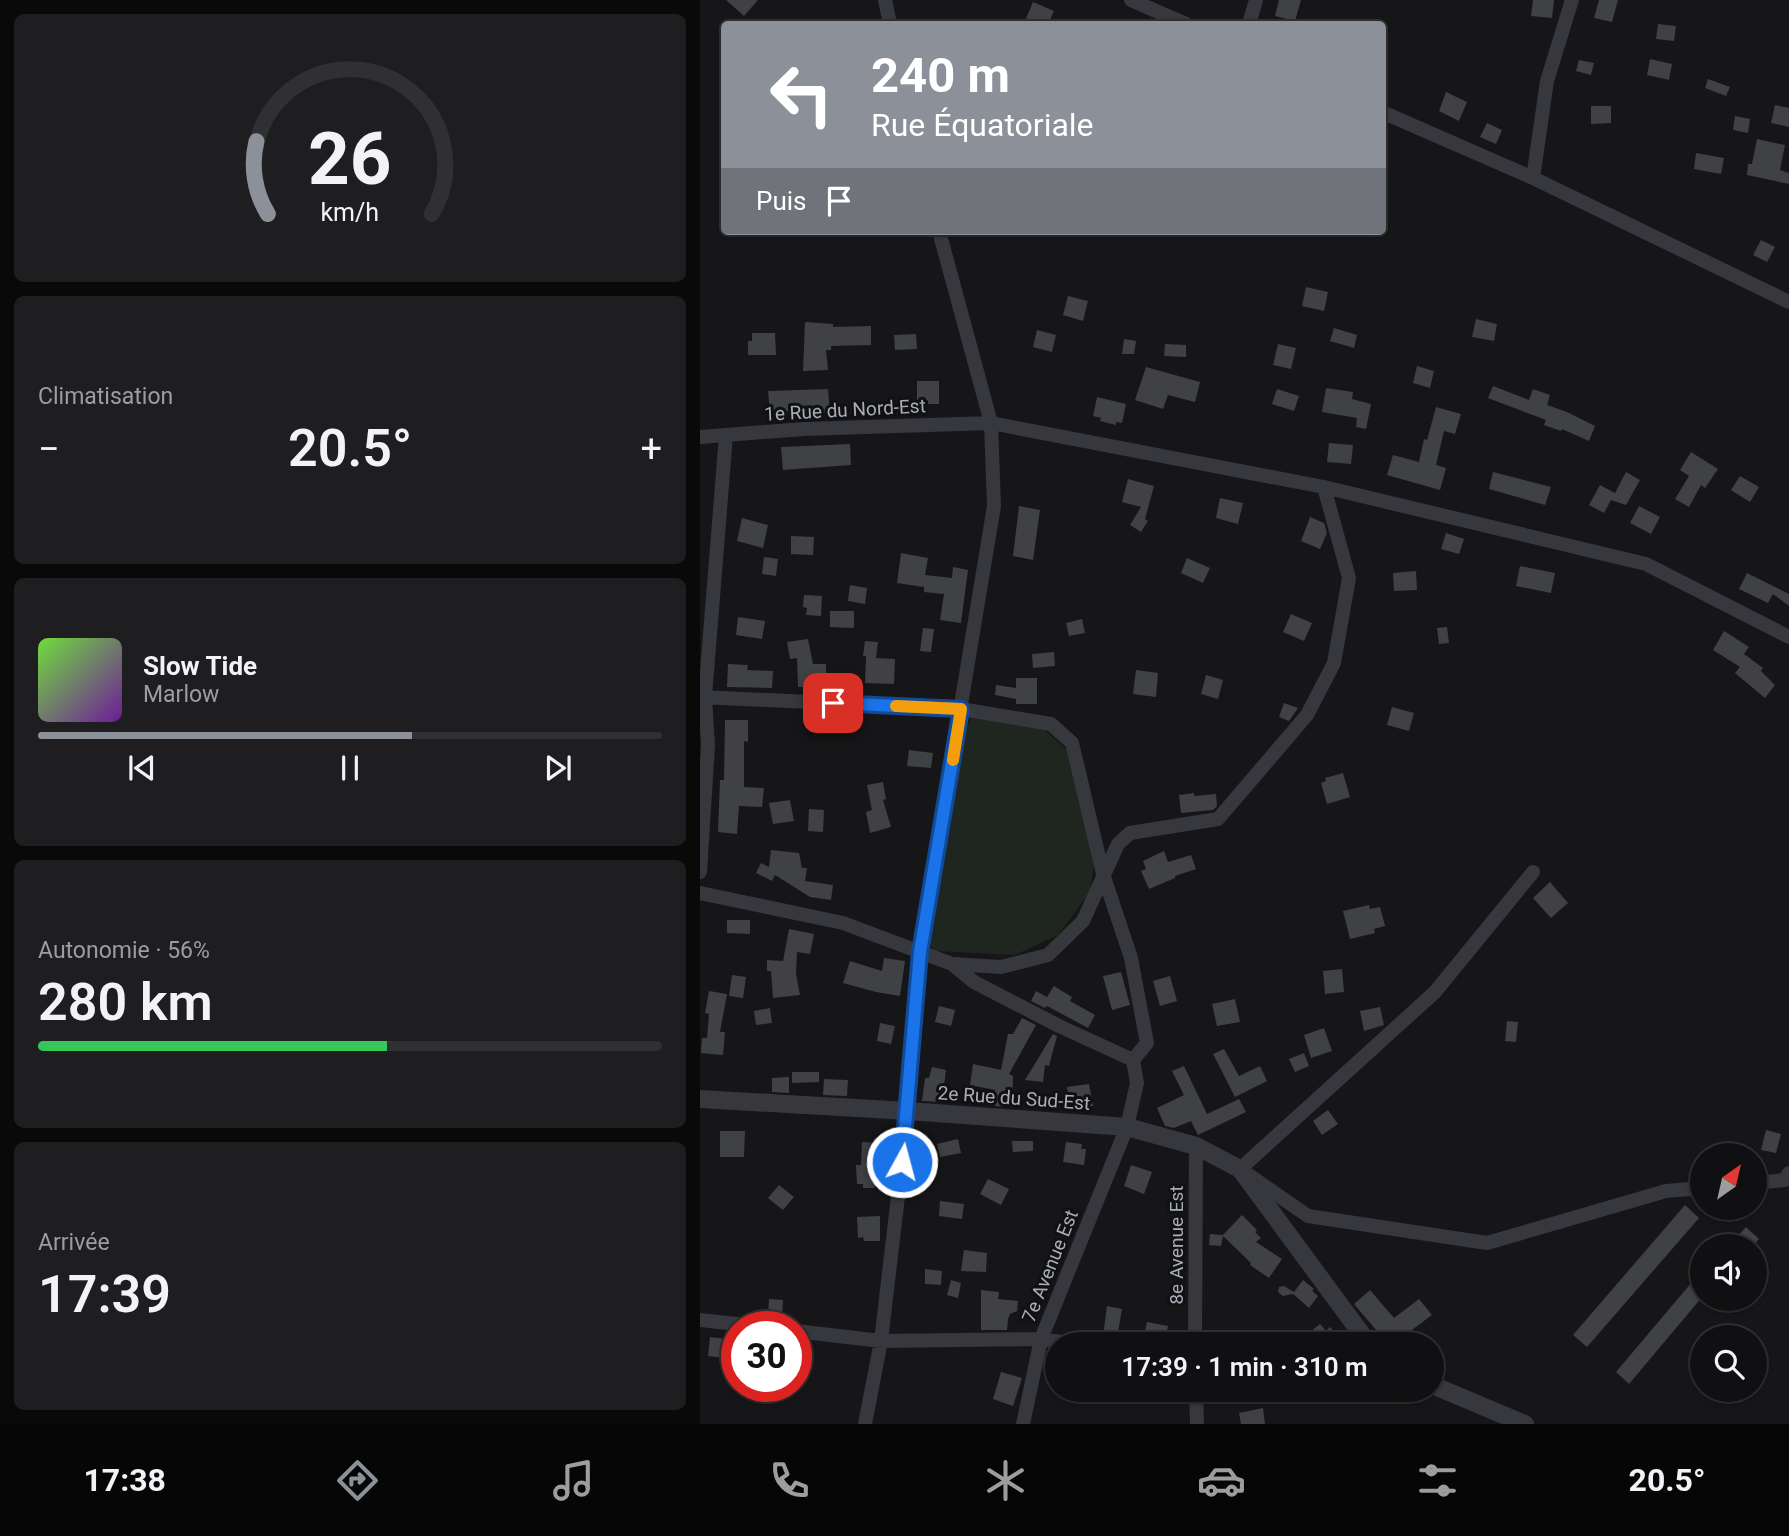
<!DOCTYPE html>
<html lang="fr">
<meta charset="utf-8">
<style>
body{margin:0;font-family:Roboto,sans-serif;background:#1e1e20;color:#f1f3f6;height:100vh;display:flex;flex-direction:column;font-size:26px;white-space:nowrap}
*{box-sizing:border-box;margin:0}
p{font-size:23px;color:#9c9d9f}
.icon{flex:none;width:38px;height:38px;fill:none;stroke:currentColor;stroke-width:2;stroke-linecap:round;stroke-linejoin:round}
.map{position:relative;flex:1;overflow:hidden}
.panel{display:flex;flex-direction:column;gap:14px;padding:14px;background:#09090a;width:700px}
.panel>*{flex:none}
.banner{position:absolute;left:21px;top:21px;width:665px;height:214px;border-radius:7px;box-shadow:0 2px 5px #0004,0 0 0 2px #303032;background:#8c9099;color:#fff;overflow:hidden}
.needle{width:46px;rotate:34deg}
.fabs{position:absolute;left:990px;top:1143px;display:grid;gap:14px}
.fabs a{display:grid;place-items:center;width:77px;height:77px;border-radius:50%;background:#101012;box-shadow:0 2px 5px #0004,0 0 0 2px #303032;font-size:35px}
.speed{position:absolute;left:21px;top:1311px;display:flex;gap:14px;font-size:35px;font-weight:700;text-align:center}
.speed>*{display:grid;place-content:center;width:91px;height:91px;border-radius:50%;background:#101012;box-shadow:0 2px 5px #0004,0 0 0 2px #303032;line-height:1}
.speed .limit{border:10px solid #d22;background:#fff;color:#111}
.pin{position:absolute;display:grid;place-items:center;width:60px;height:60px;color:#fff;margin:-30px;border-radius:14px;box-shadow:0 4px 10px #0006}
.me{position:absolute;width:77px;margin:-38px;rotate:7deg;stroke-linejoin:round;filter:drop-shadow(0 0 5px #0008)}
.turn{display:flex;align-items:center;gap:24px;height:147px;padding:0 35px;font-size:32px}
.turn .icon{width:91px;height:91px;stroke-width:2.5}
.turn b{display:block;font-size:49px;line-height:60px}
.then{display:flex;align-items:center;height:66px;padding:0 35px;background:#0003;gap:14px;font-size:26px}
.big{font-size:52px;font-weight:600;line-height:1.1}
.panel .tile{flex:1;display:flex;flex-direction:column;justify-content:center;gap:10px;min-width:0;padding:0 24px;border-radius:10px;background:#1e1e20}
.panel .dial{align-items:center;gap:0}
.dial svg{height:182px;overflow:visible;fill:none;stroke:#303032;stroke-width:7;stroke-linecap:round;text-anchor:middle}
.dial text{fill:#f1f3f6;stroke:none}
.song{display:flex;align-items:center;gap:21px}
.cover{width:84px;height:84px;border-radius:10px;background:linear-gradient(135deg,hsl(100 70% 55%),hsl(280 70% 35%))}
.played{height:7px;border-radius:4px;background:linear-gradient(90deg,#8c9099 60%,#303032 60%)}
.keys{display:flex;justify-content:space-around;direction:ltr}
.heat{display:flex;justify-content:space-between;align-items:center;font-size:38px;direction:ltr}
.charge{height:10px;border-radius:5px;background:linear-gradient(90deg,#34c759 56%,#303032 0)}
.trip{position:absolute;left:345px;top:1332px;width:399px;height:70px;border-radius:35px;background:#101012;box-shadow:0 2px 5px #0004,0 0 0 2px #303032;font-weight:600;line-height:70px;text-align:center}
.tabs{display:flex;height:112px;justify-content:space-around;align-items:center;background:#060607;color:#9c9d9f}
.tabs .icon{width:49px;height:49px}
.tabs .selected{color:#8c9099}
.tabs b{font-size:32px;color:#f1f3f6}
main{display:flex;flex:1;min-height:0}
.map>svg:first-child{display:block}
.green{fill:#1e261f}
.building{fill:#404145}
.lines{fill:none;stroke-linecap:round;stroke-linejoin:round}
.minor{stroke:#37383d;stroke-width:14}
.tertiary{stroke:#37383d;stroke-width:18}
.route-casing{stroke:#114b97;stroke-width:18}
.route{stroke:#1a73e8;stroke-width:12}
.slow{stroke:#f59e0b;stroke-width:12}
.labels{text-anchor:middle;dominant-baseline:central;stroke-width:6;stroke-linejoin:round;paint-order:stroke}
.street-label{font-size:19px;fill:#a8adb8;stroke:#111113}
</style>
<main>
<section class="panel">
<div class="tile dial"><svg viewBox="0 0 100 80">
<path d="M14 69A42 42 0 1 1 86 69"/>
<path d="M14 69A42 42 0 0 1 9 37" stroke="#8c9099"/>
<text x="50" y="56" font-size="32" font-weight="700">26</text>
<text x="50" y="72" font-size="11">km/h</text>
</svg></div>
<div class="tile"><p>Climatisation</p>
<div class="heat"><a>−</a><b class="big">20.5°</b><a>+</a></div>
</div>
<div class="tile">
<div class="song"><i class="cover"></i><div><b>Slow Tide</b><p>Marlow</p></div></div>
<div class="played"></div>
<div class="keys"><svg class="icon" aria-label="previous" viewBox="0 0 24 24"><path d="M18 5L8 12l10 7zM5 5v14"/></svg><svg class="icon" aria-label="pause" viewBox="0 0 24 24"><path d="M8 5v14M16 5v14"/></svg><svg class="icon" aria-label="next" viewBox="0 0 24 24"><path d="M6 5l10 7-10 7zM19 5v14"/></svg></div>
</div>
<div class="tile"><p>Autonomie · 56%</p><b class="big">280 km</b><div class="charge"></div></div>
<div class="tile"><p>Arrivée</p><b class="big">17:39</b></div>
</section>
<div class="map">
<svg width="1089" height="1424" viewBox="0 0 1089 1424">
<rect width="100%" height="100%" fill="#161618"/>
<path class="green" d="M271,718L342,727L371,754L395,857L390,892L358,935L315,955L234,951L227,939L262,734Z"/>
<path class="building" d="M26,0H58L44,16Z
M579,0H601L595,21L575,16Z
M833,0H854L852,18L831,16Z
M899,0H918L912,22L894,18Z
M333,2L354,11L348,24H333L325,21Z
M958,24L976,26L974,41L956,39Z
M950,59L972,64L969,80L947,75Z
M879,60L894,63L891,75L876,71Z
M1008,79L1030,87L1026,96L1005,88Z
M746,92L767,102L759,121L739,111Z
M1075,105L1089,108V127L1071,123Z
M891,106H911V123L891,124Z
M1035,116L1050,119L1048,133L1033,130Z
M787,123L802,130L796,144L780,137Z
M1057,139L1085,145L1080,170L1089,173V184L1047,175L1048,164H1052Z
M996,153L1024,158L1021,174L994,169Z
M1061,240L1075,247L1067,262L1053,255Z
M606,287L628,292L624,311L602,306Z
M368,296L388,301L383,321L363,315Z
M776,319L797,324L794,341L772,337Z
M105,322L133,324V327L171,326V345L131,346V350H126L128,370L103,371Z
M634,328L657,335L654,348L630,341Z
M337,330L356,335L352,352L333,347Z
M52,333H75L76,355H48V341H52Z
M216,334L217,349L195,350L194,335Z
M424,339L436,341L434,354H422Z
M465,344L486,345V357L464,356Z
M578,344L596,348L591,369L573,365Z
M717,366L734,371L730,388L713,383Z
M446,367L500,382L495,402L468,395L463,409L435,400Z
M217,381H239V404H217Z
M793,386L829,400L833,389L850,395L847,405L867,412L895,426L889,441L862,429L861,431L844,425L846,420L788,398Z
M626,388L653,392L652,399L671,404L666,429L656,427L657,418L622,412Z
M128,389L130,413L100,415V411L70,412L68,391Z
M577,389L599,396L594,411L572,404Z
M397,397L426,404L422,423L416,422V425L400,421L401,418L393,416Z
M736,407L761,414L755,434L744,431L736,465L746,468L740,490L687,475L693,455L719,462L724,439L727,440Z
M629,443L653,445L651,464L627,462Z
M150,444L151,465L83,470L81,447Z
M991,452L1018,469L1005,488L1001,485L989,507L975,499L989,476L980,470Z
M793,472L851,487L845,505L789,489Z
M926,472L940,480L926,505L911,500L904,513L889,505L900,485L915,493Z
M1040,476L1059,487L1050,502L1031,490Z
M428,479L454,486L445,519L448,521L441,532L430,525L441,507L422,502Z
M520,498L543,503L538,524L516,518Z
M319,506L340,510L333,560L313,556Z
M939,506L960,517L951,534L930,523Z
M610,517L624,523L627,533L620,549L601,541Z
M42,518L68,525L63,548L37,541Z
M746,533L764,539L759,554L741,549Z
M91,536L114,537L113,555L91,554Z
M201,553L228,558L225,575L252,578L253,567L268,570L261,623L240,620L244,594L224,592V587L197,583Z
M64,557L78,559L76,576L62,574Z
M487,558L510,568L503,583L481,573Z
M820,566L855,573L851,593L816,586Z
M716,571L717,590L694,591L693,573Z
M1047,573L1089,594V606L1073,594L1068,603L1039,589Z
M150,585L167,588L165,604L148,601Z
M104,595L122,596L121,616L106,615L107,608L103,607Z
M130,611H154V628L130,627Z
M591,614L612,623L604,641L583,632Z
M38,617L65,621L62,639L36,635Z
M382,619L385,633L369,636L366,623Z
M747,627L749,643L739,644L737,628Z
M223,628L234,629L231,652L220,651Z
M1024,631L1049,647L1044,654L1063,668L1061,671L1075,685L1065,698L1035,673L1040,667L1013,650Z
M108,639L113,664H126V687H98L97,658L90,659L87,642Z
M165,641L178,642L176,658L195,659L194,684L165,683L166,656H163Z
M354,652L355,666L333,668L332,654Z
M28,664L48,665L47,670L73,671L72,688L27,687Z
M436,670L458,673L456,697L433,694Z
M506,675L523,680L518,699L501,694Z
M316,678H337V704H316V699L295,695L296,685L316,688Z
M584,703L598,708L589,721L579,717Z
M692,707L714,713L709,731L687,725Z
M25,720H48V742L44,741V787L64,788L62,807L39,806L37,834L18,832L20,780H24Z
M209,750L233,753L231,768L207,766Z
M643,773L650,797L627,804L621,783L626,781L625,778Z
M183,782L186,799L183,800L191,827L170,833L166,812L172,810L167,785Z
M494,793V796L516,794L517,806L513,810L481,813L479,795Z
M90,800L94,821L73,824L69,803Z
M109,809L124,810L123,832L108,831Z
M71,850L99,853L102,868H107L105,881L133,885L131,900L110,897L75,875L72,881L56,873L61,863L69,867Z
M464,851L468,862L491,855L496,869L475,876V878L449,889L441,871L446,869L443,861Z
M850,882L868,903L851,918L833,898Z
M669,905L670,909L680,907L685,926L674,929L675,933L650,939L643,911Z
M27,920H50V934L27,933Z
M89,929L114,934L110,954L97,952L96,974L100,995L73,998L71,971H67V960L83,961Z
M184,958L205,961L200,996L176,992L143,983L150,961L182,971Z
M642,969L644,992L625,994L623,971Z
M421,972L430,1005L412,1010L403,976Z
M32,975L46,977L43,998L29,996Z
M470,976L477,1001L460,1006L453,981Z
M354,986L372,997L370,1001L395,1015L388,1028L347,1006L345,1008L331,1001L336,991L347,997Z
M9,991L27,994L20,1032H25L23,1055L1,1053L2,1038H7L9,1014L5,1013Z
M535,999L540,1022L517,1026L512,1004Z
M239,1006L255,1010L251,1026L235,1022Z
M680,1007L684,1025L664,1031L660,1011Z
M70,1008L72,1023L56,1025L54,1011Z
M322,1018L336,1025L309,1074L313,1076L312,1107L295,1106V1090L270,1085L273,1064L301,1070L308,1034H313Z
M807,1021L818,1022L816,1042L805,1041Z
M180,1023L195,1026L191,1044L177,1041Z
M624,1028L632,1051L611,1058L604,1035Z
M353,1034L357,1036L349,1066L345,1065L343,1082L325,1080Z
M524,1049L539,1076L560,1066L567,1081L535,1097L513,1054Z
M604,1053L609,1066L595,1072L589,1059Z
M484,1066L507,1114L539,1099L546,1112L498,1135L491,1121L474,1128L465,1126L457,1108L484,1095L472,1071Z
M232,1067L246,1070L242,1102L222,1101L225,1078H229Z
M92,1072H119V1082L92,1083Z
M89,1077V1093L72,1092V1078Z
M124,1079L148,1080L147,1096L123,1095Z
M389,1084L393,1106L370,1110L367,1087Z
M628,1110L638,1124L622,1135L613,1121Z
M1066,1130L1081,1134L1076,1153L1061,1150Z
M20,1131H45L44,1157H20Z
M258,1139L261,1153L240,1157L237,1144Z
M312,1141H333V1151L313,1152Z
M162,1142L178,1143L177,1158H174L175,1188H163V1184H157L156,1165H161Z
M366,1142L382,1144L381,1149H386L384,1165L363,1162Z
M431,1165L452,1172L444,1194L424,1186Z
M288,1179L309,1189L301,1205L280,1194Z
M79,1185L94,1197L83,1210L68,1198Z
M240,1201L264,1204L262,1219L239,1216Z
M985,1205L999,1218L887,1347L873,1335Z
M542,1215L557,1230L555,1232L561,1238L556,1242L582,1259L569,1278L550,1265L551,1263L523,1236L521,1246L509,1245L510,1234L523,1235Z
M180,1216V1241H164L163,1237L158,1238L157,1217Z
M1046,1227L1059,1239L1052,1246H1029Z
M264,1250L287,1253L286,1272L261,1271Z
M225,1269L242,1271L241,1285L225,1284Z
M1003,1269V1296L929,1384L916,1372Z
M251,1280L261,1283L258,1298L247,1295Z
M603,1280L614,1289L612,1291L618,1296L609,1308L593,1294L583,1296L578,1292L579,1287L584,1286L594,1292Z
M281,1290L299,1292L298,1299L318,1301L317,1311L310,1314L308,1319L307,1330H281Z
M670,1290L694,1318L719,1299L732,1315L693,1344H688L654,1304Z
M69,1299L83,1300L82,1315H68Z
M407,1306L422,1309L416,1344H402Z
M447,1322L468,1326L464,1344L443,1341Z
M620,1324L626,1331L630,1327L644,1344H609L604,1337Z
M10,1337L35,1340L32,1359L8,1356Z
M301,1372L322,1378L313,1406L293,1399Z
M563,1408L565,1424H541L539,1413Z"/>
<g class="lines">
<path class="minor" d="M185,0L190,24
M431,0L486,24
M549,24L556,0
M682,112L833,178L1089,302
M833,178L847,81L872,0
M0,437L104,429L291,423L624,487L946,564L1089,637
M0,697L261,709L351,724L372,743L403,874L431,958L447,1043L433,1060
M0,872L8,745L5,697L26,435
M833,872L735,992L540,1169L608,1216L787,1243L966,1191L1003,1188
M0,893L143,923L252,964L301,967L348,955L383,921L418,844L430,833L518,819L607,715L634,663L649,578L624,487
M252,964L274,982L359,1026L433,1060L437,1083L427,1127L341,1339L323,1424
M1055,1183L1085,1180L1089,1173
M0,1320L54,1326
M96,1331L181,1341L341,1339L376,1344
M495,1344L496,1146
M496,1390L497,1424
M165,1424L181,1341L208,1111L220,952L294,506L291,423L239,231"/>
<path class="tertiary" d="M0,1099L208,1111L427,1127L496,1146L540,1169L663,1336L671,1344
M732,1385L825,1424"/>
</g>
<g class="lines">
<defs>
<path id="route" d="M133,703L261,709L220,952L202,1162"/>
</defs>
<use href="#route" class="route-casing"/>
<use href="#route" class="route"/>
<path class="slow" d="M196,706L261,709L253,760"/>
</g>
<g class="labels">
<g class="street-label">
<text transform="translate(145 410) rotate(-3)">1e Rue du Nord-Est</text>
<text transform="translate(314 1098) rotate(4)">2e Rue du Sud-Est</text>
<text transform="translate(476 1245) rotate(-90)">8e Avenue Est</text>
<text transform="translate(350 1266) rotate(-68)">7e Avenue Est</text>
</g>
</g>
</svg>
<div class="fabs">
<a><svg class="needle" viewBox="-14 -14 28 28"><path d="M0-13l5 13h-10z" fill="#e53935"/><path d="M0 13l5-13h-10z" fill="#9c9d9f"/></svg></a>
<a><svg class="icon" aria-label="sound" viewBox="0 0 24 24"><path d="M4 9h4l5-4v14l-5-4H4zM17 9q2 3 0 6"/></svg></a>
<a><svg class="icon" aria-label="search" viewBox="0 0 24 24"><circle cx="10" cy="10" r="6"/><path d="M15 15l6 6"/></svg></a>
</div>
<div class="speed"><div class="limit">30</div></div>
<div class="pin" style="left:133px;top:703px;background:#d93025"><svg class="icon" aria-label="arrive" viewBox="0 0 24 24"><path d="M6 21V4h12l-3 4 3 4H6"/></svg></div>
<svg class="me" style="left:202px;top:1162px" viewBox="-20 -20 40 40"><circle r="17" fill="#1a73e8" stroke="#fff" stroke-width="3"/><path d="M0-11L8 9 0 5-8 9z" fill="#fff"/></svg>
<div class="trip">17:39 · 1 min · 310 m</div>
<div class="banner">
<div class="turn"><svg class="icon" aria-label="left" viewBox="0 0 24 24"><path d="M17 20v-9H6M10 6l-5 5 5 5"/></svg><div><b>240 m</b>Rue Équatoriale</div></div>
<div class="then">Puis<svg class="icon" aria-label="arrive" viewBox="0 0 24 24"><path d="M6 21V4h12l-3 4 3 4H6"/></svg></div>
</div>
</div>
</main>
<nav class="tabs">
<b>17:38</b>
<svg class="icon selected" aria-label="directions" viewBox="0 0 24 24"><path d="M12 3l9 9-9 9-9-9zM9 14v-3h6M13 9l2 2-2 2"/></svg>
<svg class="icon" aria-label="music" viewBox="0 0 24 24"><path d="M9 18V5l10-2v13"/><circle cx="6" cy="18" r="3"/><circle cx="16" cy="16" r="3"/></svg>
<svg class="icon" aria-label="phone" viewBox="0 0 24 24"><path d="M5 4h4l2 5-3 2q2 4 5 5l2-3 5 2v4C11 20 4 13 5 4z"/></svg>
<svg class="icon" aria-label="climate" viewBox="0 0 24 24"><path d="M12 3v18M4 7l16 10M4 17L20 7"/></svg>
<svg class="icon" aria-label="car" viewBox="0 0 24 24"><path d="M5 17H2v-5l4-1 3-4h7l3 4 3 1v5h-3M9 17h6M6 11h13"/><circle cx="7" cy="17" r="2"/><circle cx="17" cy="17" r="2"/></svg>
<svg class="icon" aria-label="filters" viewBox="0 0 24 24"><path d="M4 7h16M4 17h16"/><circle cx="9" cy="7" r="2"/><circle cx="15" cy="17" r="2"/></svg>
<b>20.5°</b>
</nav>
